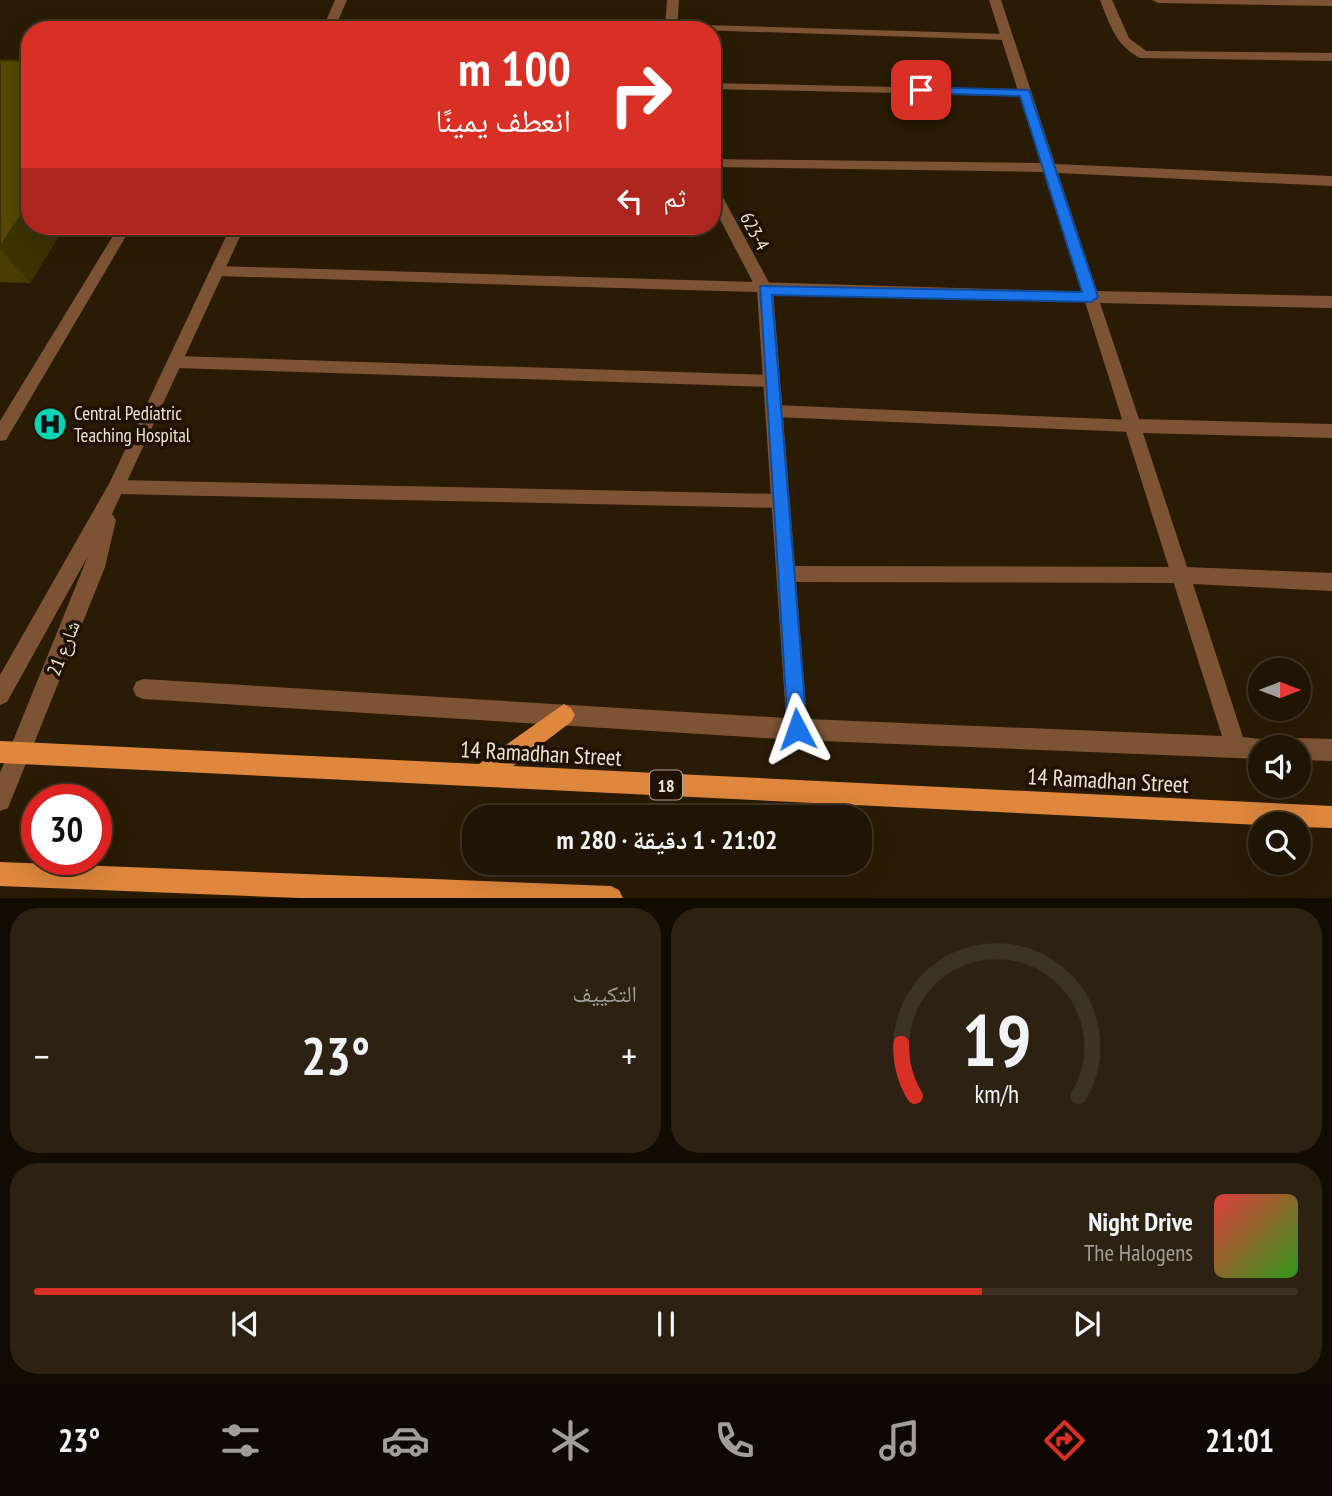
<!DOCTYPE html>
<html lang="ar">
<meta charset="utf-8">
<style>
body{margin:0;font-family:"PT Sans Narrow","Noto Naskh Arabic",sans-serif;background:#2d2112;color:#f1f3f6;direction:rtl;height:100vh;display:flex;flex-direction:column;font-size:26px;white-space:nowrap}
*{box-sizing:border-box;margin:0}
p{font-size:23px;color:#a29e9a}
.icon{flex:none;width:38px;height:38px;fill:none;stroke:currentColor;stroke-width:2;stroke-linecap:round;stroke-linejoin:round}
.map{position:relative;height:898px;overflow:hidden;direction:ltr}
.details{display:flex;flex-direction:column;gap:10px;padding:10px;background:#120b02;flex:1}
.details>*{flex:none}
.hud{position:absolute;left:21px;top:21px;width:700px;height:214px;border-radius:28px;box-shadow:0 7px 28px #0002,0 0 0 2px #3d3325;direction:rtl;background:#d93025;color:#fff;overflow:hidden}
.needle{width:46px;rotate:90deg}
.fabs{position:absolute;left:1248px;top:658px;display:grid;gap:14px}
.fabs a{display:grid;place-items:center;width:63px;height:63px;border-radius:50%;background:#201403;box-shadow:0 7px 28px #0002,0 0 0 2px #3d3325;font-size:35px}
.speed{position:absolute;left:21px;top:784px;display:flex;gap:14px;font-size:35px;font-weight:700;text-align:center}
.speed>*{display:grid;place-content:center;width:91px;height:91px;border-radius:50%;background:#201403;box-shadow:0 7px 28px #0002,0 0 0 2px #3d3325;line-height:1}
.speed .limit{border:10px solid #d22;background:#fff;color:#111}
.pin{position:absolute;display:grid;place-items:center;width:60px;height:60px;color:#fff;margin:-30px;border-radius:14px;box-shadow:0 4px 10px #0006}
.me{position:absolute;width:77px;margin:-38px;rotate:356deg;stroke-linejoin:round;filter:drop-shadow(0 0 5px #0008)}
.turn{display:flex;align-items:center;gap:24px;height:147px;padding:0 35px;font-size:32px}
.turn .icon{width:91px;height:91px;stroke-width:2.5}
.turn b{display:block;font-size:49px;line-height:60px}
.then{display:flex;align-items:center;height:66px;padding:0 35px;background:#0003;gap:14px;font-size:26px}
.big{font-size:52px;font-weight:700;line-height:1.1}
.details .tile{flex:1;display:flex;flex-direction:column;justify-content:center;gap:10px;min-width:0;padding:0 24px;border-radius:28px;background:#2d2112}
.details .dial{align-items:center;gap:0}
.dial svg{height:182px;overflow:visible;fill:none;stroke:#3d3325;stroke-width:7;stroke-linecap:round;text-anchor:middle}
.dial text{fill:#f1f3f6;stroke:none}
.song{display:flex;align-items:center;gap:21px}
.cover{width:84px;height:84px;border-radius:10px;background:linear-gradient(135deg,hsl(0 70% 55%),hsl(110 70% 35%))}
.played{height:7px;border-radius:4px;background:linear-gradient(90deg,#d93025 75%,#3d3325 75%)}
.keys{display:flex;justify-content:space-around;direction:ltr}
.heat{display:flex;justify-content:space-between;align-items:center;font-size:38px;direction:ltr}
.details .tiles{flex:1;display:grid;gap:10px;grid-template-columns:1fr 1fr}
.tile:last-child{grid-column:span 2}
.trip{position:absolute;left:462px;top:805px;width:410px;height:70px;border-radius:28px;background:#201403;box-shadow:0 7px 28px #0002,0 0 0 2px #3d3325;font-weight:700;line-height:70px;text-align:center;direction:rtl}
.tabs{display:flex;height:112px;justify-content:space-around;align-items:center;background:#0d0801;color:#a29e9a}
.tabs .icon{width:49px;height:49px}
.tabs .on{color:#d93025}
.tabs b{font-size:32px;color:#f1f3f6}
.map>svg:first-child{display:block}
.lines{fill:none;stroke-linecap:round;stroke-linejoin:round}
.service{fill:#7d5333;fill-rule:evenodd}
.minor{fill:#7d5333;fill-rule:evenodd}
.tertiary{fill:#7d5333;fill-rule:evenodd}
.primary{fill:#de873d;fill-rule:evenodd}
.wall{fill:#483e02}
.shaded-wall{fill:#3b3201}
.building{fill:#544802;stroke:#3b3201;stroke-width:2}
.route{fill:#1a73e8;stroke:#114b97;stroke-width:2}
.labels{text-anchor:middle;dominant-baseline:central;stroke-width:7;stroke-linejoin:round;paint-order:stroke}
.shield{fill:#201200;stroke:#b0a596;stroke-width:2}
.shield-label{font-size:18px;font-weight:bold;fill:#eee4d6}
.street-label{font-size:19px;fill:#eee4d6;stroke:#201200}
.poi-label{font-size:19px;fill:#eee4d6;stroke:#201200;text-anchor:start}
.near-street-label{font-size:23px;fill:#eee4d6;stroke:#201200}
</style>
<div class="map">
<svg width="1332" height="898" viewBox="0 0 1332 898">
<rect width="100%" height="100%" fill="#2a1b04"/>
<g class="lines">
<path class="service" d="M671,24L1007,34L1012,37L1007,40L667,29V25Z
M712,83L1025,90L1031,93L1025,96L712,89Z
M119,226H132L6,440L0,441V421Z
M217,266L1091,292L1098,297L1091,302L217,276L210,271Z
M175,356L772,375L779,381L772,387L175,368L168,362Z
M774,405L1132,420L1137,422L1140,426L1137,430L1132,432L774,417L769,415L766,411L769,407Z
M117,480L781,494L787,496L789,501L787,506L781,508L117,494L111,492L109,487L111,482Z
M786,566L1180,567L1186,569L1189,575L1186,581L1180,583L786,582L780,580L777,574L780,568Z"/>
<path class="minor" d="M667,0H679L677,30H665Z
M989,0H1001L1055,164L1332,176V186L1058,173L1097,291L1332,296V308L1100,303L1139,419L1332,424V438L1143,433L1187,567L1332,573V591L1193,584L1243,737L1268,740L1270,747H1260V759L797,740L143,699L136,696L133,689L136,682L143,679L786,718L757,290L712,204V185L719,190L773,290L807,719L1222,736L1044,172L712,167V159L1041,163Z
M1100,0H1112L1129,38L1146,51L1332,53V61L1140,58C1116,46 1109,23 1100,0Z
M1152,0H1332V6L1158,3Z
M1298,738L1332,739V761L1298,760V747H1288L1290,741Z"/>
<path class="tertiary" d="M335,0H347L334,30H322Z
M231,226H245L112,514L116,520L105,567L8,808L0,811V773L88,556L7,702L0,705V675L110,482Z"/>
<path class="primary" d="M564,704L571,708L575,715L571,722L513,766L1332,806V828L1298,827V824L1260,825L0,763V741L479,764Z
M0,862L611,886L619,890L623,898H300L0,886Z"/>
</g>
<path class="wall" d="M0,60L30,226H65L30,283L0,282Z"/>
<path class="shaded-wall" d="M30,202V226H65L30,283L0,248V247Z"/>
<path class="building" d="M0,60L30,61V202L0,247Z"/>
<path class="route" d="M921,87L1029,90L1098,297L1091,302L772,295L807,729L804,736L797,739L791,736L788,729L760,286L1082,292L1020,96L917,93L915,90Z"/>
<defs>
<symbol id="hospital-disc" viewBox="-11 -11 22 22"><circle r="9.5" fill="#00d5b7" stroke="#201200"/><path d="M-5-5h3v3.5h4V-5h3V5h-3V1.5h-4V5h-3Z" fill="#111"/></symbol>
</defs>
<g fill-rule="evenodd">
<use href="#hospital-disc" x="31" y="405" width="38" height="38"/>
</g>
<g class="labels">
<rect class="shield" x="650" y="770.5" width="32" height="29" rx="5"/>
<g class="shield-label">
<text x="666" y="785">18</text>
</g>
<g class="street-label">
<text transform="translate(755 231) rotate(62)">623-4</text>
<text transform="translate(63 648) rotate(-68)">شارع 21</text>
</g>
<g class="poi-label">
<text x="74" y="413">Central Pediatric<tspan x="74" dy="22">Teaching Hospital</tspan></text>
</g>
<g class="near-street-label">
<text transform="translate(541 753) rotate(3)">14 Ramadhan Street</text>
<text transform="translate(1108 780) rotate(3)">14 Ramadhan Street</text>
</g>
</g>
</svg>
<div class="fabs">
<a><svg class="needle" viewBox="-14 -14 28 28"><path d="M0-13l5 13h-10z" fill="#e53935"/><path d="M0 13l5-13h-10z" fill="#a29e9a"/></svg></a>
<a><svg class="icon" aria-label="sound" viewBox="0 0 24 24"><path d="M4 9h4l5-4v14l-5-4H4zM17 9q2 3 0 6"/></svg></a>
<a><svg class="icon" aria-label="search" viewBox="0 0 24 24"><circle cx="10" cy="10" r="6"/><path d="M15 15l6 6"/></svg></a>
</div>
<div class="speed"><div class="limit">30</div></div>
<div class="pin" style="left:921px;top:90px;background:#d93025"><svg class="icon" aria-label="arrive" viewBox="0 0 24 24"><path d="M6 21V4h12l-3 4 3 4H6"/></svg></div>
<svg class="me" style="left:797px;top:729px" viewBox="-20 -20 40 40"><path d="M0-17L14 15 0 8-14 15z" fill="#1a73e8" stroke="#fff" stroke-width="4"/></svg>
<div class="trip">21:02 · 1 دقيقة · 280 m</div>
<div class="hud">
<div class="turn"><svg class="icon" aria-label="right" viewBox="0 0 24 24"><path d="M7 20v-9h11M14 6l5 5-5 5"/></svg><div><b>100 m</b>انعطف يمينًا</div></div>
<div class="then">ثم<svg class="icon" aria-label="left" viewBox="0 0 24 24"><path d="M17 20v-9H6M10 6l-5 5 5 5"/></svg></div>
</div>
</div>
<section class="details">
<div class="tiles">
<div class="tile dial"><svg viewBox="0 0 100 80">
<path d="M14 69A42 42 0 1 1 86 69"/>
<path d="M14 69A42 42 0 0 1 8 46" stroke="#d93025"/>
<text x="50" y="56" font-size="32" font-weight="700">19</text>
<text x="50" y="72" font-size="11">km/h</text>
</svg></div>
<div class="tile"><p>التكييف</p>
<div class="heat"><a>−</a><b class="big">23°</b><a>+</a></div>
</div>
<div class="tile">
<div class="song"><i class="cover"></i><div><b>Night Drive</b><p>The Halogens</p></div></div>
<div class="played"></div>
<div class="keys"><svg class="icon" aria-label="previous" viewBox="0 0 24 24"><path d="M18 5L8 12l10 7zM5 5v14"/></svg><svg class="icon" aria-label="pause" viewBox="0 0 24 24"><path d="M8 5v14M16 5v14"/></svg><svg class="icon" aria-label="next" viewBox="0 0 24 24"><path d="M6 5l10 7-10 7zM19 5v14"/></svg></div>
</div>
</div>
</section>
<nav class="tabs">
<b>21:01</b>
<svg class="icon on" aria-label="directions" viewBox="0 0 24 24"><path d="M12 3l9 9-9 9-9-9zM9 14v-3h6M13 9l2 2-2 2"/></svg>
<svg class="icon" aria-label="music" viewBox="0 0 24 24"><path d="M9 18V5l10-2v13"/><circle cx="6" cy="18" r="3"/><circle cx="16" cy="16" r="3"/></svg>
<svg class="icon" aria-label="phone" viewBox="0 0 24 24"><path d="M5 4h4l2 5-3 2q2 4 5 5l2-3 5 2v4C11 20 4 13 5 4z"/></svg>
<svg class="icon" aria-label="climate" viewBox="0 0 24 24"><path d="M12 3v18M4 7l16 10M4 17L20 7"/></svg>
<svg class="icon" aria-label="car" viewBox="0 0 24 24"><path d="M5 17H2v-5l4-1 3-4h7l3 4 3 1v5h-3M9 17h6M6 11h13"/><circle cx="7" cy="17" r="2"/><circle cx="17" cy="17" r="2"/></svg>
<svg class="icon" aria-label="filters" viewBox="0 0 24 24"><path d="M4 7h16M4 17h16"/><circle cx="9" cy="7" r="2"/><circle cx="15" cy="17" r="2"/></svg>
<b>23°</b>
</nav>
